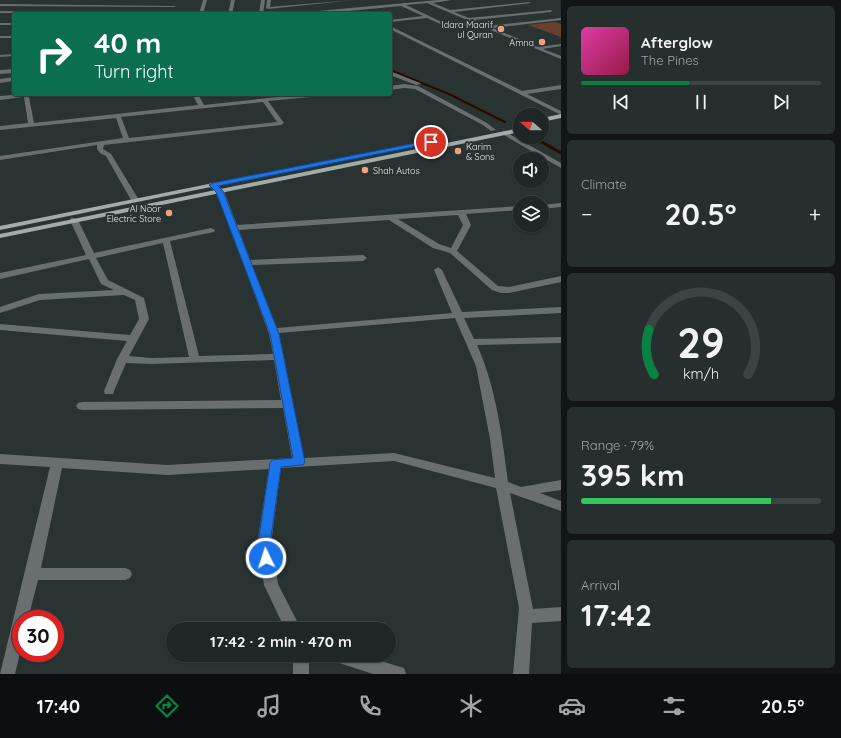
<!DOCTYPE html>
<meta charset="utf-8">
<style>
body{margin:0;font-family:Quicksand,sans-serif;background:#272e2e;color:#f1f3f6;height:100vh;display:flex;flex-direction:column;font-size:15px;white-space:nowrap}
*{box-sizing:border-box;margin:0}
p{font-size:13px;color:#a1a5a7}
.icon{flex:none;width:22px;height:22px;fill:none;stroke:currentColor;stroke-width:2;stroke-linecap:round;stroke-linejoin:round}
.map{position:relative;flex:1;overflow:hidden}
.drawer{display:flex;flex-direction:column;gap:6px;padding:6px;background:#111515;width:280px}
.drawer>*{flex:none}
.banner{position:absolute;left:12px;top:12px;width:380px;height:84px;border-radius:4px;box-shadow:0 1px 3px #0004,0 0 0 1px #3c4343;background:#0b6e4f;color:#fff;overflow:hidden}
.needle{width:26px;rotate:290deg}
.fabs{position:absolute;left:513px;top:108px;display:grid;gap:8px}
.fabs a{display:grid;place-items:center;width:36px;height:36px;border-radius:50%;background:#1f2626;box-shadow:0 1px 3px #0004,0 0 0 1px #3c4343;font-size:20px}
.speed{position:absolute;left:12px;top:610px;display:flex;gap:8px;font-size:20px;font-weight:700;text-align:center}
.speed>*{display:grid;place-content:center;width:52px;height:52px;border-radius:50%;background:#1f2626;box-shadow:0 1px 3px #0004,0 0 0 1px #3c4343;line-height:1}
.speed .limit{border:6px solid #d22;background:#fff;color:#111}
.pin{position:absolute;display:grid;place-items:center;width:34px;height:34px;color:#fff;margin:-17px;border:2px solid #fff;border-radius:50%;box-shadow:0 1px 4px #0007}
.me{position:absolute;width:44px;margin:-22px;rotate:356deg;stroke-linejoin:round;filter:drop-shadow(0 0 3px #0008)}
.turn{display:flex;align-items:center;gap:14px;height:84px;padding:0 16px;font-size:18px}
.turn .icon{width:52px;height:52px;stroke-width:2.5}
.turn b{display:block;font-size:28px;line-height:34px}
.big{font-size:30px;font-weight:800;line-height:1.1}
.drawer .card{flex:1;display:flex;flex-direction:column;justify-content:center;gap:6px;min-width:0;padding:0 14px;border-radius:6px;background:#272e2e}
.drawer .dial{align-items:center;gap:0}
.dial svg{height:104px;overflow:visible;fill:none;stroke:#3c4343;stroke-width:7;stroke-linecap:round;text-anchor:middle}
.dial text{fill:#f1f3f6;stroke:none}
.song{display:flex;align-items:center;gap:12px}
.cover{width:48px;height:48px;border-radius:6px;background:linear-gradient(135deg,hsl(320 70% 55%),hsl(340 70% 35%))}
.played{height:4px;border-radius:2px;background:linear-gradient(90deg,#0b8043 45%,#3c4343 45%)}
.keys{display:flex;justify-content:space-around;direction:ltr}
.heat{display:flex;justify-content:space-between;align-items:center;font-size:22px;direction:ltr}
.charge{height:6px;border-radius:3px;background:linear-gradient(90deg,#34c759 79%,#3c4343 0)}
.trip{position:absolute;left:166px;top:622px;width:230px;height:40px;border-radius:20px;background:#1f2626;box-shadow:0 1px 3px #0004,0 0 0 1px #3c4343;font-weight:800;line-height:40px;text-align:center}
.menu{display:flex;height:64px;justify-content:space-around;align-items:center;background:#0c0f0f;color:#a1a5a7}
.menu .icon{width:28px;height:28px}
.menu .current{color:#0b8043}
.menu b{font-size:18px;color:#f1f3f6}
main{display:flex;flex:1;min-height:0}
.map>svg:first-child{display:block}
.green{fill:#68402d}
.lines{fill:none;stroke-linecap:round;stroke-linejoin:round}
.stream-far1{stroke:#290a00;stroke-width:2}
.stream{stroke:#290a00;stroke-width:3}
.minor{fill:#696f6e;fill-rule:evenodd}
.major{fill:#a1abaa;fill-rule:evenodd}
.route{fill:#1a73e8;stroke:#114b97}
.poi-dot{fill:#f1a17d;stroke:#293332;stroke-width:1.5}
.labels{text-anchor:middle;dominant-baseline:central;stroke-width:4;stroke-linejoin:round;paint-order:stroke}
.far-poi-label{font-size:9px;fill:#e1e7e6;stroke:#293332;text-anchor:end}
</style>
<main>
<div class="map">
<svg width="561" height="674" viewBox="0 0 561 674">
<rect width="100%" height="100%" fill="#293332"/>
<path class="green" d="M554,22L561,24V37L528,25Z"/>
<g class="lines">
<path class="stream-far1" d="M390,70L449,94L505,122"/>
<path class="stream" d="M533,137L561,153"/>
<path class="minor" d="M203,0H207L203,14H199Z
M231,0H235L232,14H228Z
M261,0H265L263,14H259Z
M267,0H271L270,7L354,0L268,9L266,8Z
M438,0H452L433,3L450,10L529,2L531,3L454,12L469,18L552,10L551,12L474,20L488,26L561,18V20L493,28L538,47L561,44V46L543,49L561,56V59L476,24L447,27L427,18L390,22V20L423,16L401,6L317,14H285ZM428,3L429,4L472,22L448,25L406,5Z
M0,4L174,6L176,7L0,6Z
M0,11L106,13L108,14L0,13Z
M0,23H14V25H0Z
M390,26L522,91L561,85V89L527,94L561,111V115L390,29Z
M0,36H14V38H0Z
M14,54V56L0,57V55Z
M14,69V73L0,74V70Z
M390,71L420,83L421,84L416,85L390,75Z
M14,77V81L0,83V79Z
M404,84L418,86L487,123L496,130L491,131L483,125L415,89L404,88L390,90V86Z
M24,94H44L29,97L34,123L198,105L192,94H198L204,105L306,94H325L322,96L268,101L284,123L281,125L104,145L103,149L111,154L139,200L135,202L131,200L106,156L100,153L97,149V145L0,160V156L123,138L116,118L0,130V126L28,123L24,97L0,100V96ZM263,102L277,122L129,138L121,117Z
M504,131L561,163V168L502,134L501,133Z
M210,183H216L224,191L237,225L520,206V210L466,214L471,225L457,251L498,286L509,287L561,276V282L509,293H501L492,290L450,253L433,248L389,220L239,230L250,260L363,255L367,258L363,261L252,265L277,328L452,313L434,270L438,267L442,270L462,312L561,307V313L464,318L474,339L561,337V343L477,345C496,387 502,436 508,482L521,487L561,480V490L540,493L561,501V511L510,493L533,609L561,607V621L532,623L529,674H513L519,608L496,488L394,461L281,468L271,544L278,584L301,629H285L264,585L257,544L269,469L167,475L62,468L41,568H125L130,570L132,574L130,578L125,580H38L28,619H21V649L15,674H0L50,467L0,464V454L167,465L292,458L283,408L82,410L78,409L76,406L78,403L82,402L281,400L274,360L152,364L126,363L114,391L113,394H105L104,391L117,359L127,341L0,330V324L130,335L139,319L135,300L124,295L40,300L0,313V307L39,294L114,290L101,284L89,259L0,279V273L86,255L70,220L71,218H74L78,220L94,253L211,228L215,230L214,232L170,241L199,356L273,354L269,334L217,192L210,187ZM458,215L463,225L451,248L439,244L398,219ZM163,243L189,357L152,358L129,356L149,319L144,298L108,280L96,258ZM455,318L476,366L490,439L495,478L394,453L304,458L279,333Z
M561,203V207L542,209V205Z
M293,655H309V674H293Z
M328,655H361L404,668L406,674H373L330,660Z"/>
<path class="major" d="M561,114V118L542,122V118Z
M520,128V132L0,238V234Z
M253,175L255,176V178L0,230V226Z"/>
</g>
<path class="route" d="M431,140L434,142L433,143L218,186L223,191L279,334L305,462L303,465L281,467L270,544L273,558L271,562L266,563L262,562L258,544L270,463L272,460L293,458L270,334L216,192L209,185L213,183Z"/>
<g class="poi-dot">
<circle cx="501" cy="29" r="4"/>
<circle cx="542" cy="42" r="4"/>
<circle cx="458" cy="151" r="4"/>
<circle cx="365" cy="170" r="4"/>
<circle cx="169" cy="213" r="4"/>
</g>
<g class="labels">
<g class="far-poi-label">
<text x="493" y="24">Idara Maarif<tspan x="493" dy="10">ul Quran</tspan></text>
<text x="534" y="42">Amna</text>
<text x="466" y="146" text-anchor="start">Karim<tspan x="466" dy="10">&amp; Sons</tspan></text>
<text x="373" y="170" text-anchor="start">Shah Autos</text>
<text x="161" y="208">Al Noor<tspan x="161" dy="10">Electric Store</tspan></text>
</g>
</g>
</svg>
<div class="fabs">
<a><svg class="needle" viewBox="-14 -14 28 28"><path d="M0-13l5 13h-10z" fill="#e53935"/><path d="M0 13l5-13h-10z" fill="#a1a5a7"/></svg></a>
<a><svg class="icon" aria-label="sound" viewBox="0 0 24 24"><path d="M4 9h4l5-4v14l-5-4H4zM17 9q2 3 0 6"/></svg></a>
<a><svg class="icon" aria-label="layers" viewBox="0 0 24 24"><path d="M12 4l9 5-9 5-9-5zM3 14l9 5 9-5"/></svg></a>
</div>
<div class="speed"><div class="limit">30</div></div>
<div class="pin" style="left:431px;top:142px;background:#d93025"><svg class="icon" aria-label="arrive" viewBox="0 0 24 24"><path d="M6 21V4h12l-3 4 3 4H6"/></svg></div>
<svg class="me" style="left:266px;top:558px" viewBox="-20 -20 40 40"><circle r="17" fill="#1a73e8" stroke="#fff" stroke-width="3"/><path d="M0-11L8 9 0 5-8 9z" fill="#fff"/></svg>
<div class="trip">17:42 · 2 min · 470 m</div>
<div class="banner">
<div class="turn"><svg class="icon" aria-label="right" viewBox="0 0 24 24"><path d="M7 20v-9h11M14 6l5 5-5 5"/></svg><div><b>40 m</b>Turn right</div></div>
</div>
</div>
<section class="drawer">
<div class="card">
<div class="song"><i class="cover"></i><div><b>Afterglow</b><p>The Pines</p></div></div>
<div class="played"></div>
<div class="keys"><svg class="icon" aria-label="previous" viewBox="0 0 24 24"><path d="M18 5L8 12l10 7zM5 5v14"/></svg><svg class="icon" aria-label="pause" viewBox="0 0 24 24"><path d="M8 5v14M16 5v14"/></svg><svg class="icon" aria-label="next" viewBox="0 0 24 24"><path d="M6 5l10 7-10 7zM19 5v14"/></svg></div>
</div>
<div class="card"><p>Climate</p>
<div class="heat"><a>−</a><b class="big">20.5°</b><a>+</a></div>
</div>
<div class="card dial"><svg viewBox="0 0 100 80">
<path d="M14 69A42 42 0 1 1 86 69"/>
<path d="M14 69A42 42 0 0 1 10 34" stroke="#0b8043"/>
<text x="50" y="56" font-size="32" font-weight="700">29</text>
<text x="50" y="72" font-size="11">km/h</text>
</svg></div>
<div class="card"><p>Range · 79%</p><b class="big">395 km</b><div class="charge"></div></div>
<div class="card"><p>Arrival</p><b class="big">17:42</b></div>
</section>
</main>
<nav class="menu">
<b>17:40</b>
<svg class="icon current" aria-label="directions" viewBox="0 0 24 24"><path d="M12 3l9 9-9 9-9-9zM9 14v-3h6M13 9l2 2-2 2"/></svg>
<svg class="icon" aria-label="music" viewBox="0 0 24 24"><path d="M9 18V5l10-2v13"/><circle cx="6" cy="18" r="3"/><circle cx="16" cy="16" r="3"/></svg>
<svg class="icon" aria-label="phone" viewBox="0 0 24 24"><path d="M5 4h4l2 5-3 2q2 4 5 5l2-3 5 2v4C11 20 4 13 5 4z"/></svg>
<svg class="icon" aria-label="climate" viewBox="0 0 24 24"><path d="M12 3v18M4 7l16 10M4 17L20 7"/></svg>
<svg class="icon" aria-label="car" viewBox="0 0 24 24"><path d="M5 17H2v-5l4-1 3-4h7l3 4 3 1v5h-3M9 17h6M6 11h13"/><circle cx="7" cy="17" r="2"/><circle cx="17" cy="17" r="2"/></svg>
<svg class="icon" aria-label="filters" viewBox="0 0 24 24"><path d="M4 7h16M4 17h16"/><circle cx="9" cy="7" r="2"/><circle cx="15" cy="17" r="2"/></svg>
<b>20.5°</b>
</nav>
